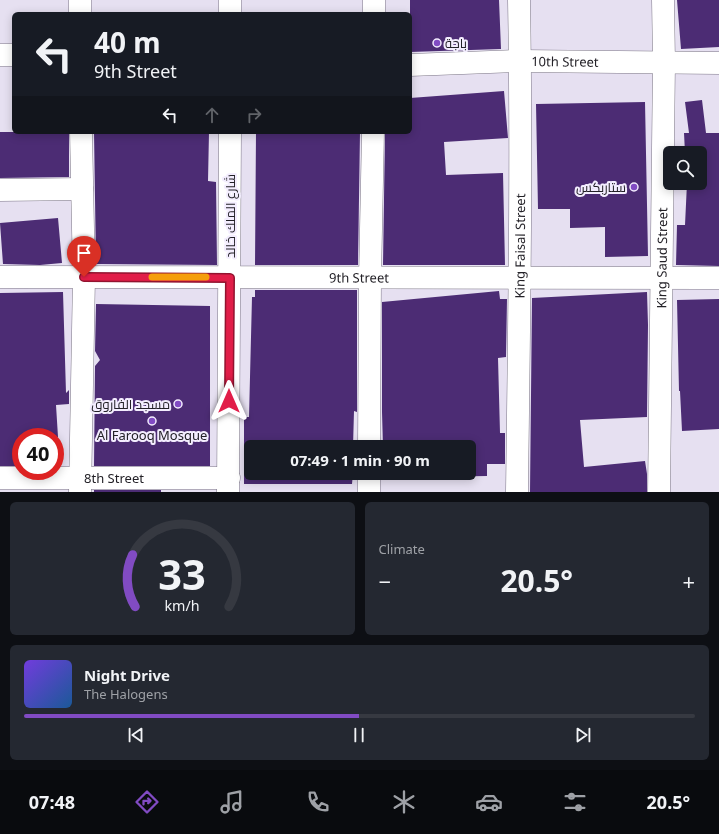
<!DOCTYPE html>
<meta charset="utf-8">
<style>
body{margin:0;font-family:"Noto Sans",Cairo,sans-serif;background:#242831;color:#f1f3f6;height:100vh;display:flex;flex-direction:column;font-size:15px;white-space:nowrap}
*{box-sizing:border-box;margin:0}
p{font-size:13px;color:#9ea1a6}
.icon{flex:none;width:22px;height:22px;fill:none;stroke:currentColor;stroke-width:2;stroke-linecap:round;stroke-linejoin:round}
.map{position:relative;height:492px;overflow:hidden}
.drawer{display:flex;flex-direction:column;gap:10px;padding:10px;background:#0d0f14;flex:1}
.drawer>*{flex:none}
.guide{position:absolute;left:12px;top:12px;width:400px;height:122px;border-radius:6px;box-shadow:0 2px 10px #0003;background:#171b24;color:#f1f3f6;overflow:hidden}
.tools{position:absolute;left:663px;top:146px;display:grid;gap:8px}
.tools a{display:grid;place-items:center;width:44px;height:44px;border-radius:6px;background:#171b24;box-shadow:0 2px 10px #0003;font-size:20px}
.speed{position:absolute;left:12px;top:428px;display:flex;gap:8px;font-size:20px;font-weight:700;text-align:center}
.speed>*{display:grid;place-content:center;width:52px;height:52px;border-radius:50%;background:#171b24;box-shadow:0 2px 10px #0003;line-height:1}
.speed .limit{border:6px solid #d22;background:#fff;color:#111}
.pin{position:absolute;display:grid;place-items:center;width:34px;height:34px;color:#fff;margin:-41px -17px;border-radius:50% 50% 50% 0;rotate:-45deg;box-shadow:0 0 4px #0007}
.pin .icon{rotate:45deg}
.me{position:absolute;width:44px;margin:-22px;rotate:0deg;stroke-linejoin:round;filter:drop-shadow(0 0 3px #0008)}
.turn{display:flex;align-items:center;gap:14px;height:84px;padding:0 16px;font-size:18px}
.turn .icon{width:52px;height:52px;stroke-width:2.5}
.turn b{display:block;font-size:28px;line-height:34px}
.lanes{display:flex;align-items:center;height:38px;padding:0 16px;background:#0003;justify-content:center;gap:20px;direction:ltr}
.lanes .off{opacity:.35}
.big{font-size:30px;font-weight:700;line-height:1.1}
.drawer .tile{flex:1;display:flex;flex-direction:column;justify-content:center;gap:6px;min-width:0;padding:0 14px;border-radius:6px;background:#242831}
.drawer .dial{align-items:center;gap:0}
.dial svg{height:104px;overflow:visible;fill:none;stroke:#363941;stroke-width:7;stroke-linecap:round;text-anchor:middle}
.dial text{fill:#f1f3f6;stroke:none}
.song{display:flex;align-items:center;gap:12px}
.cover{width:48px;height:48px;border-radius:6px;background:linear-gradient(135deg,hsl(260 70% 55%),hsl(210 70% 35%))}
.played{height:4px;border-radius:2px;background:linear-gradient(90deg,#814bc3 50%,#363941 50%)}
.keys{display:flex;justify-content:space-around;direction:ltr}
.heat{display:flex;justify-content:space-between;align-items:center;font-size:22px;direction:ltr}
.drawer .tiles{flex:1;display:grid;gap:10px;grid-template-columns:1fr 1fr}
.tile:last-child{grid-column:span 2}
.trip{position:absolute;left:244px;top:440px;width:232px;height:40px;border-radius:6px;background:#171b24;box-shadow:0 2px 10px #0003;font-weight:700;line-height:40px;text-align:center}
.menu{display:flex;height:64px;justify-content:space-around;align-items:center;background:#090b0e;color:#9ea1a6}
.menu .icon{width:28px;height:28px}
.menu .current{color:#814bc3}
.menu b{font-size:18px;color:#f1f3f6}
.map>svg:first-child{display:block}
.building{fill:#4c2c74}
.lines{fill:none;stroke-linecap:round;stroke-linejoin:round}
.minor-casing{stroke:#7c7686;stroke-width:23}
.minor{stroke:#fff;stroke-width:22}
.route-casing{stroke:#92132f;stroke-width:10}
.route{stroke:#e11d48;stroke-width:7}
.slow{stroke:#f59e0b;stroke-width:7}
.poi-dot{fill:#814bc3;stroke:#f3edfe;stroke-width:1.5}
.labels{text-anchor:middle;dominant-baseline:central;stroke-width:4;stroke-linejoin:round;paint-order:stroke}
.poi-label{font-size:13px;fill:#232127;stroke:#f3edfe;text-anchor:end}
.street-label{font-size:13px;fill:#232127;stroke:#f3edfe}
</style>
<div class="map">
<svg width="719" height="492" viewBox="0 0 719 492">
<rect width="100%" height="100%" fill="#e6e0f1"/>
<path class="building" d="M410,0H499L501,49L410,52Z
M677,0H719V47L681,49Z
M504,91L508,138L444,142L446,175L503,173L505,265H383L385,132H410V98Z
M702,100L706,133H719V266L676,265L677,225H685L687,183H700V153H685L684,133H689L685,102Z
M645,102L648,256L605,257V227L570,228V209H538L536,104Z
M0,132H69V177L0,178Z
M94,132H209L208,181L216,182L217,265L96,264Z
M256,132H360L358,265H255Z
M58,218L62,263L40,265L3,264L0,223Z
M255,290H357V412L354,411L353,447H251V473H353L352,484H244V417H249L252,297H255Z
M499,291L500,299H507L506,357L498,358L500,433H505V464H487V476L424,477V473H469V447H383L382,412V302Z
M63,292L66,393L69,390V404L56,405L58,437H21V466H0V293Z
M647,292L648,325L647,417L580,420L584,467L645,461L647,474V492H530L532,298Z
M719,299V429L682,431L680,391H679L677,300Z
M96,304L210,306V466H94L95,366L100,360L95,351Z
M94,490H161V492H94Z"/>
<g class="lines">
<defs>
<g id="minor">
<path d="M80,0V14"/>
<path d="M230,0V14"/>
<path d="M374,0V14"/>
<path d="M0,55H14"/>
<path id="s1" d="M410,65L520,61L719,63"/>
<path d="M0,190L82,189"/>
<path id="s2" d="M0,277L719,278"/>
<path d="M369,447L370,278L373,132"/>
<path id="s3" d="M0,478H229"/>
<path d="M80,492L84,277L81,132"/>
<path d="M228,492L230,132"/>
<path d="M369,492V473"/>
<path id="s4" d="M517,492C519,328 522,164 519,0"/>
<path id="s5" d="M659,492L664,62L663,0"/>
</g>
</defs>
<use href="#minor" class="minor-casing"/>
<use href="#minor" class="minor"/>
</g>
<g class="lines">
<defs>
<path id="route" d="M84,277L230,278L229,401"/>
</defs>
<use href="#route" class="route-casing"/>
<use href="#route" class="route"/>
<path class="slow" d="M152,277H206"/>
</g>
<g class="poi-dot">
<circle cx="437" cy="43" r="4"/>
<circle cx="634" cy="187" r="4"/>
<circle cx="178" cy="404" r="4"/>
<circle cx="152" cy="421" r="4"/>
</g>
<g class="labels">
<g class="poi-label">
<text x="445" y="43" text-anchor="start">باجة</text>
<text x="626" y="187">ستاربكس</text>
<text x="170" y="404">مسجد الفاروق</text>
<text x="152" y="435" text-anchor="middle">Al Farooq Mosque</text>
</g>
<g class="street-label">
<text stroke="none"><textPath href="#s1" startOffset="155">10th Street</textPath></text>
<text transform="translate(230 216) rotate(-90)">شارع الملك خالد</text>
<text stroke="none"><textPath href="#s4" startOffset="246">King Faisal Street</textPath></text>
<text stroke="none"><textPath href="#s5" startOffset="234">King Saud Street</textPath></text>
<text stroke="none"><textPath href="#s2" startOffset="359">9th Street</textPath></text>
<text stroke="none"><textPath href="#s3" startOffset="114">8th Street</textPath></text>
</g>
</g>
</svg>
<div class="tools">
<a><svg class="icon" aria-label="search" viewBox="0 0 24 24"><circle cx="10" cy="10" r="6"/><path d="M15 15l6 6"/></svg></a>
</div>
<div class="speed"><div class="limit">40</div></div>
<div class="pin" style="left:84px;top:277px;background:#d93025"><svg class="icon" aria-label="arrive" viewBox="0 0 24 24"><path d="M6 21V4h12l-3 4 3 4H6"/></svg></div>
<svg class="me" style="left:229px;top:401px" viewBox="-20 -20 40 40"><path d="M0-17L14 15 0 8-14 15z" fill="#e11d48" stroke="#fff" stroke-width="4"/></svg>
<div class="trip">07:49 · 1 min · 90 m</div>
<div class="guide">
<div class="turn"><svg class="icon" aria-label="left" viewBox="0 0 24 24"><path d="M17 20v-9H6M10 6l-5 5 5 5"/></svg><div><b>40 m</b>9th Street</div></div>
<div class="lanes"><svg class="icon" aria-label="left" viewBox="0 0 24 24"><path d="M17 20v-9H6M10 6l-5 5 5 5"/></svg><svg class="icon off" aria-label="ahead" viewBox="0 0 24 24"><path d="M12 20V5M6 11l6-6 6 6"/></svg><svg class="icon off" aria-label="right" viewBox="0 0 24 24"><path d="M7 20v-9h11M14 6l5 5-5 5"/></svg></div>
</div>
</div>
<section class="drawer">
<div class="tiles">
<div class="tile dial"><svg viewBox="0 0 100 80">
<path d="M14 69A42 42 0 1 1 86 69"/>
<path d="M14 69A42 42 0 0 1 12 29" stroke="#814bc3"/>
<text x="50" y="56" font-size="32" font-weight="700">33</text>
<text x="50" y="72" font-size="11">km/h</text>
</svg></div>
<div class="tile"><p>Climate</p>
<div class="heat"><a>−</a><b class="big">20.5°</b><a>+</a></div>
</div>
<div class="tile">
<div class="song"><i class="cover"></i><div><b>Night Drive</b><p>The Halogens</p></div></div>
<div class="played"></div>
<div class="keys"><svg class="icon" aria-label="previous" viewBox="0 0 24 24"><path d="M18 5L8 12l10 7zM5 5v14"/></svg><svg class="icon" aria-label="pause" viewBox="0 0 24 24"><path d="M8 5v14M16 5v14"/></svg><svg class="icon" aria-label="next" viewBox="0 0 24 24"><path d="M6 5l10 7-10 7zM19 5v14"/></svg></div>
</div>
</div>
</section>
<nav class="menu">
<b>07:48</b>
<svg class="icon current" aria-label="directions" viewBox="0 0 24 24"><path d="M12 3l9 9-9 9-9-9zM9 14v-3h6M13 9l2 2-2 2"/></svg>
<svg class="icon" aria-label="music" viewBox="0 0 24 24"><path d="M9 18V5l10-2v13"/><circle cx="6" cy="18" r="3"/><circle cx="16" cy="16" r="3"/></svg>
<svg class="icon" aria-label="phone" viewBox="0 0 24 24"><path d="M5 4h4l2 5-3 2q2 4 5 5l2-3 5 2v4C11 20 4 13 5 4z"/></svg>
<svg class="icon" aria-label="climate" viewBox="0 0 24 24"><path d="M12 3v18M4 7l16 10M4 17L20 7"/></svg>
<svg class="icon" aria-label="car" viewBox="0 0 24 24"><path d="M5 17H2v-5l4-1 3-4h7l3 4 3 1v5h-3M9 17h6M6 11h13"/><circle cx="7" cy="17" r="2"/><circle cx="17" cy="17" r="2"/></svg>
<svg class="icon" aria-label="filters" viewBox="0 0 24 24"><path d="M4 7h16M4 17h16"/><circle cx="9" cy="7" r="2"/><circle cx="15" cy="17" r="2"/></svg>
<b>20.5°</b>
</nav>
